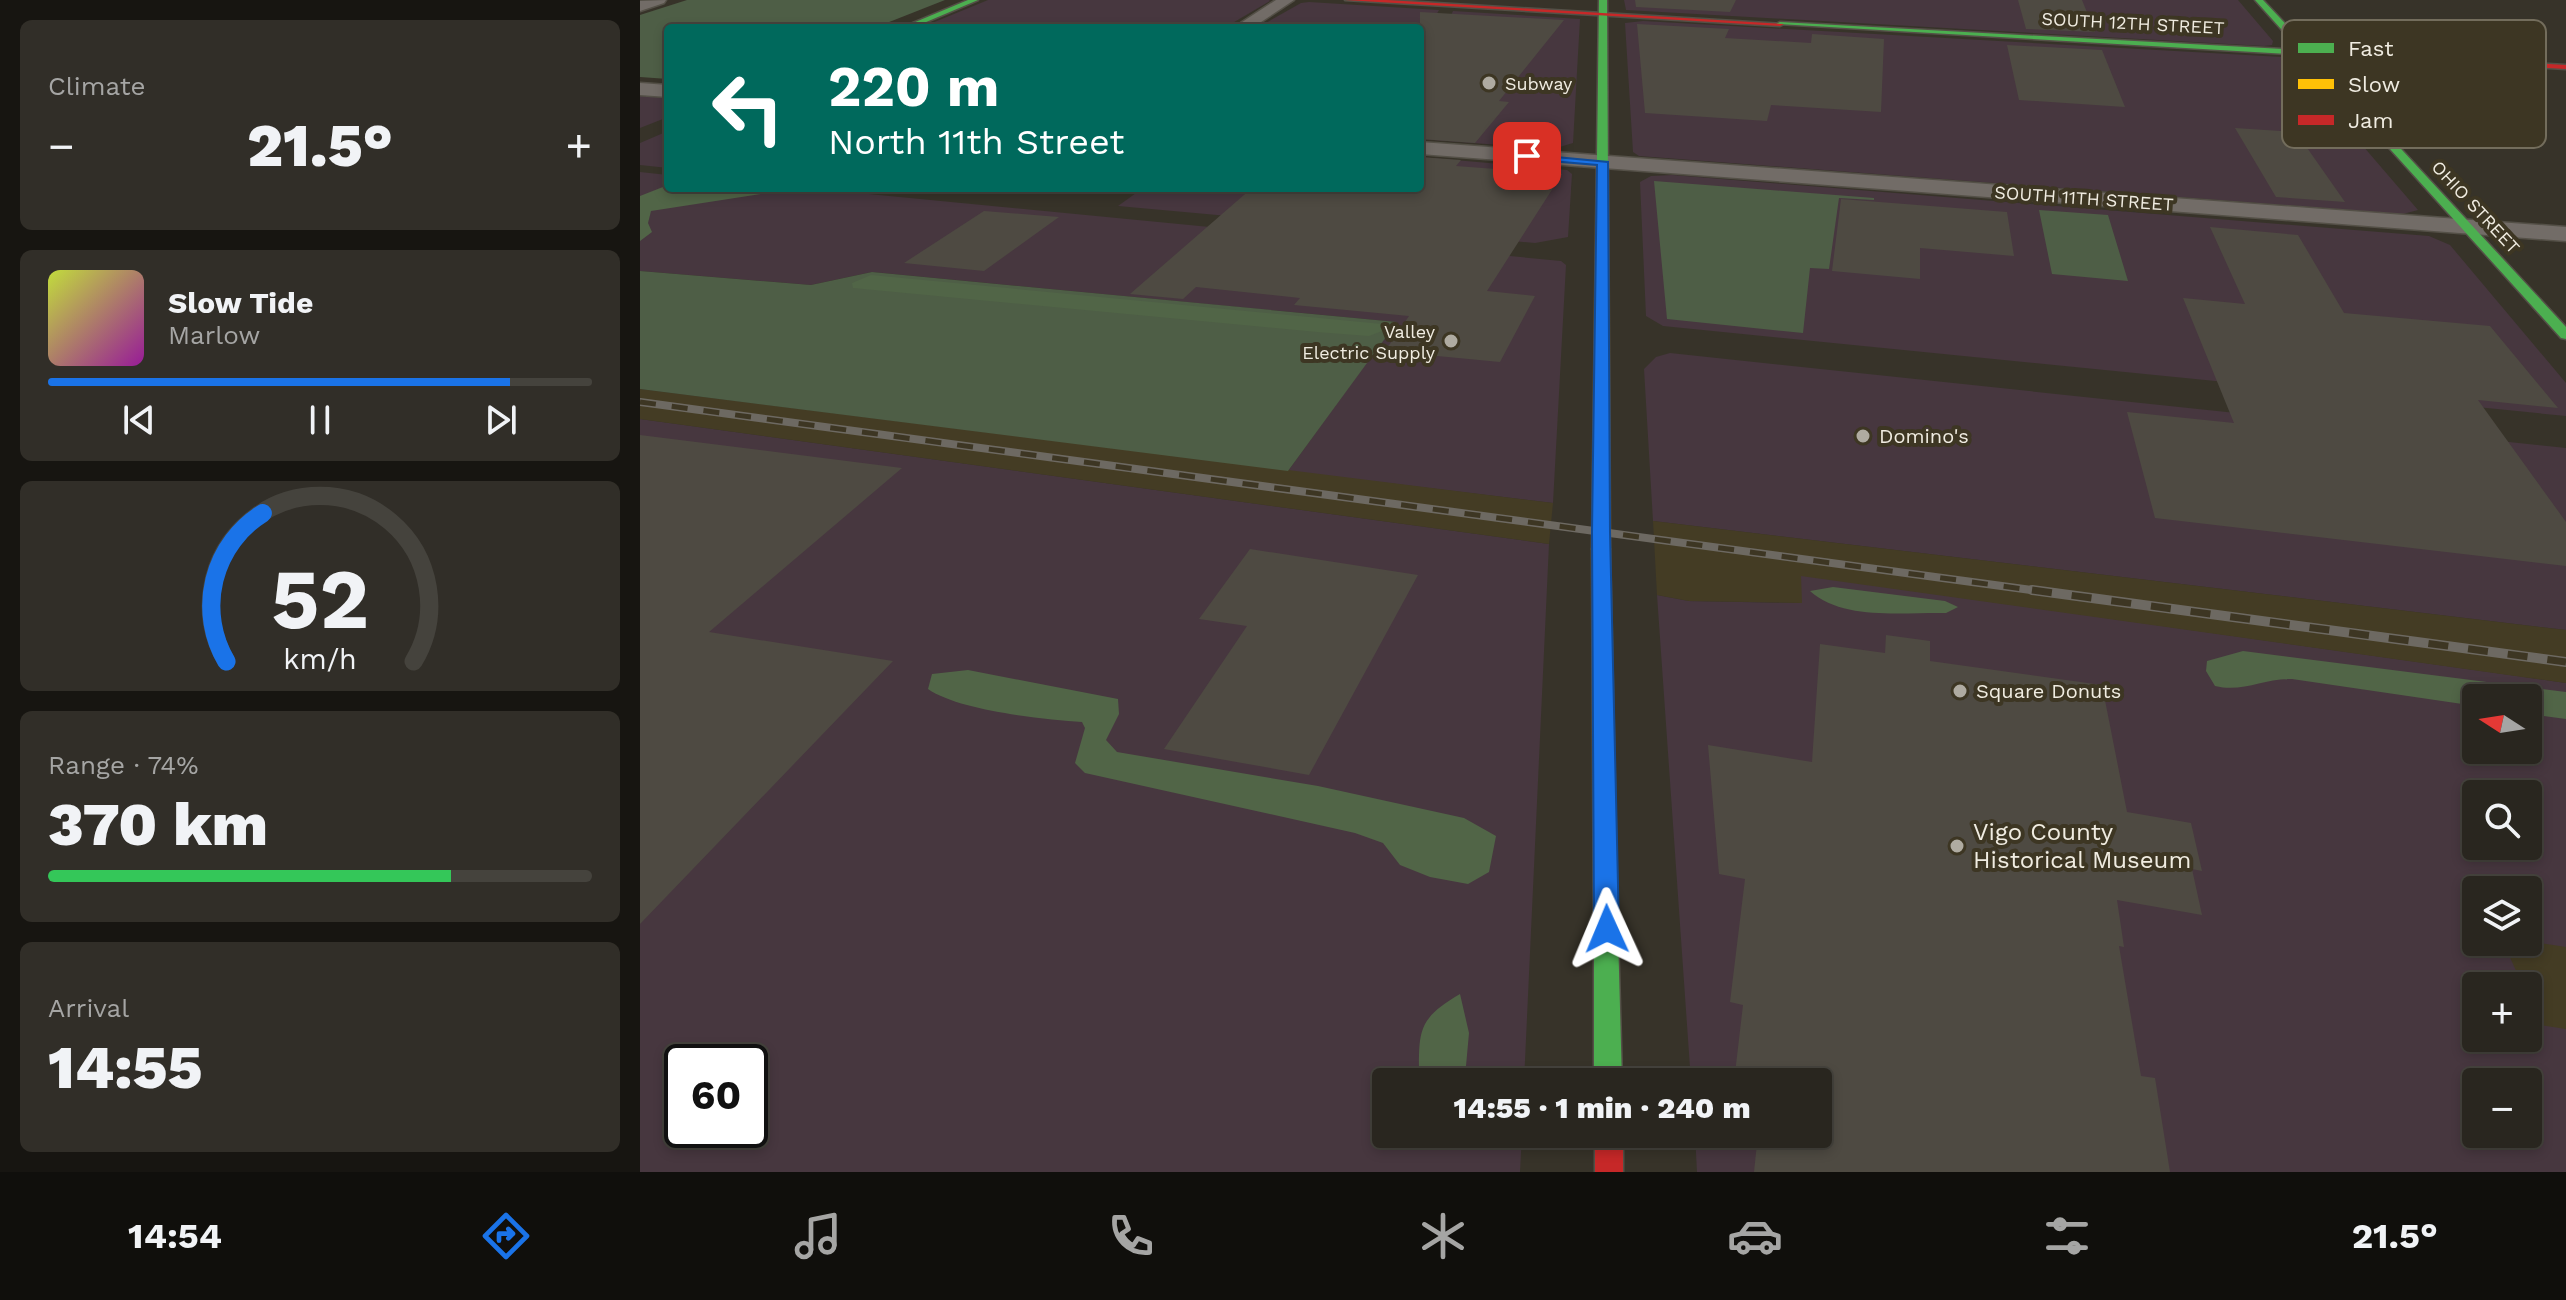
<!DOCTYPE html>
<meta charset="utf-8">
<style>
body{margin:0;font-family:"Work Sans",sans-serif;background:#312e28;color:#f1f3f6;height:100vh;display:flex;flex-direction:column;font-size:30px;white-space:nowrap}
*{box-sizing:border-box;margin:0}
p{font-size:26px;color:#a5a5a4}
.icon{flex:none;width:44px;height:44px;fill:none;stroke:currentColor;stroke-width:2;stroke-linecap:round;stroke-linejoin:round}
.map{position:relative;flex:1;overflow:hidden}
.sheet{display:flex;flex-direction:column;gap:20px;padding:20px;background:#171511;width:640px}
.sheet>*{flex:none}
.banner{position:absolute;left:24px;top:24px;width:760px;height:168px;border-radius:8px;box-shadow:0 4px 12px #0003,0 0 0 2px #45433d;background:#00695c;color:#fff;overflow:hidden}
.needle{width:52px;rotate:282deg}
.controls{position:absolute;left:1822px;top:684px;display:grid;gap:16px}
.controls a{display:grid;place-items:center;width:80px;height:80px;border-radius:8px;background:#29261f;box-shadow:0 4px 12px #0003,0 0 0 2px #45433d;font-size:40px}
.speed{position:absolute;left:24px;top:1044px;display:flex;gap:16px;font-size:40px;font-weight:700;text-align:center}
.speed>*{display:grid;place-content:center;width:104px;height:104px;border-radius:50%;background:#29261f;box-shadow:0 4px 12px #0003,0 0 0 2px #45433d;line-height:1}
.speed .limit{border:4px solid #111;border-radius:12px;background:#fff;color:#111}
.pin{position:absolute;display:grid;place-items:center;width:68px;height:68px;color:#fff;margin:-34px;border-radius:16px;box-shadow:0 4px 12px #0006}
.me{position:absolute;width:88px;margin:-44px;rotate:359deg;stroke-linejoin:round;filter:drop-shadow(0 0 6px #0008)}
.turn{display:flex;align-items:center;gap:28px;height:168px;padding:0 32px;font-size:36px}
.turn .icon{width:104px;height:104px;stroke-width:2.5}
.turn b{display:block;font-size:56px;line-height:68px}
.big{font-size:60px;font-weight:800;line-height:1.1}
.sheet .card{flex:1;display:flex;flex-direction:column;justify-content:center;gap:12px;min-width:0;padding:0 28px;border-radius:12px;background:#312e28}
.sheet .dial{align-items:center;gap:0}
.dial svg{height:208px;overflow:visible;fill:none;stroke:#45433d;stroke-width:7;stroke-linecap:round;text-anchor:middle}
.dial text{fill:#f1f3f6;stroke:none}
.song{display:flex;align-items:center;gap:24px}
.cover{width:96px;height:96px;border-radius:12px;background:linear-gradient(135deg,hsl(70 70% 55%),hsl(300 70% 35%))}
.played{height:8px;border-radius:4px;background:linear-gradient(90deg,#1a73e8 85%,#45433d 85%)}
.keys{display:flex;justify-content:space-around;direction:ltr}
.heat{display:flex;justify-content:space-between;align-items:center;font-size:44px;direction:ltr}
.charge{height:12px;border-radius:6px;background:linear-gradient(90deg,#34c759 74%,#45433d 0)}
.trip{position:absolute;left:732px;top:1068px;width:460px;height:80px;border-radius:8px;background:#29261f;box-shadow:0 4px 12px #0003,0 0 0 2px #45433d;font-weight:800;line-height:80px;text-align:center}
.menu{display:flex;height:128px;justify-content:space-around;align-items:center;background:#100f0c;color:#a5a5a4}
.menu .icon{width:56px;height:56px}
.menu .on{color:#1a73e8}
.menu b{font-size:36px;color:#f1f3f6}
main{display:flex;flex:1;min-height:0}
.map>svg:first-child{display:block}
.commercial{fill:#47373f;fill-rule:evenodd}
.built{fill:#443c24}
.green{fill:#4e5e46}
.forest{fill:#516547}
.building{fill:#4e4a42}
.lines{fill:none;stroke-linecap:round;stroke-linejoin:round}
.street-casing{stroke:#545047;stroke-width:3}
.fast-casing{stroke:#545047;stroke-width:3}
.slow-casing{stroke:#545047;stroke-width:3}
.jam-casing{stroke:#545047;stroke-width:3}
.street{fill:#726c67;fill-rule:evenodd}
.fast{fill:#4caf50;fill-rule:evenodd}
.slow{fill:#ffc107;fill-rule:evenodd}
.jam{fill:#c62828;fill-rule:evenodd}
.rail-far1-casing{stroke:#6d6962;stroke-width:8}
.rail-casing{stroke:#6d6962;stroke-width:10}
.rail-far1{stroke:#3d3623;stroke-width:5;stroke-dasharray:16;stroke-linecap:butt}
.rail{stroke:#3d3623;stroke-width:7;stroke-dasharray:20;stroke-linecap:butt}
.route{fill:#1a73e8;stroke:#114b97;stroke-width:2}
.poi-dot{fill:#afaba1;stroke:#3d3623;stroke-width:3}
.labels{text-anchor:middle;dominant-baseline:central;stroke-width:8;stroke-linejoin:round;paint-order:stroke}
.far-street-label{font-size:18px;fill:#f0ece1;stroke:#3d3623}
.far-poi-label{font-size:18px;fill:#f0ece1;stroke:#3d3623;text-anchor:start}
.poi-label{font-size:20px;fill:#f0ece1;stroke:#3d3623;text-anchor:start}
.near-poi-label{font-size:24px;fill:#f0ece1;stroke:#3d3623;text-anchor:start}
.key{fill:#3d3623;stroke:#736d5c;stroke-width:2}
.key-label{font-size:22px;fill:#f0ece1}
</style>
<main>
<section class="sheet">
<div class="card"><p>Climate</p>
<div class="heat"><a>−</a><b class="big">21.5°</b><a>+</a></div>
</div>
<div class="card">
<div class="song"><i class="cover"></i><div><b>Slow Tide</b><p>Marlow</p></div></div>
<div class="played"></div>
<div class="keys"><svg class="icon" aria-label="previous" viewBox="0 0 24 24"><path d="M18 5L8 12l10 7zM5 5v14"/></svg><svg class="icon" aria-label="pause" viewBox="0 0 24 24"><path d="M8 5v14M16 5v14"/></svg><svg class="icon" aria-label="next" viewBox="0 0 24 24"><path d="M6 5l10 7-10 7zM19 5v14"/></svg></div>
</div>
<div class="card dial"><svg viewBox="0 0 100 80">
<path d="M14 69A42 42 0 1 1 86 69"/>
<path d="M14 69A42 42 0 0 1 28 12" stroke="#1a73e8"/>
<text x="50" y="56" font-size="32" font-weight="700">52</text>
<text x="50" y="72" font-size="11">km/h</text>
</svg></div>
<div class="card"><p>Range · 74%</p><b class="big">370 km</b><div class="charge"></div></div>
<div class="card"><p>Arrival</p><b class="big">14:55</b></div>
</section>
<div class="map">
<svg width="1926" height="1172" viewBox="0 0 1926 1172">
<rect width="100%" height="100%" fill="#373329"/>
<path class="commercial" d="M348,0H629L630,1L584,28H280Z
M984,0H1598L1633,41L1632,45L1624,46L986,10Z
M661,3L669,2L799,10L780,45V28H617Z
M813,11L940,19L933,143L913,149L780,139V82Z
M1003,21L1642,57L1649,60L1778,210L1763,214L999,156L993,152L985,23Z
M0,96L28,98V117L0,128Z
M28,131V168L0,165V143Z
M780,157L927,170L932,174L928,237L895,243L726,228L780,188Z
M0,172L28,175V188H167L921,261L926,265L913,503L648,471L756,322L232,272L171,285L0,271Z
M1032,175L1789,236L1810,245L1926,383V416L1023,326L1006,316L1000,182L1011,176Z
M503,188H709L688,225L478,206Z
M1030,353L1926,448V630L1013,521L1004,369L1016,357Z
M0,419L909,544L884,1082H746V1134H882L880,1172H0ZM42,1062H110V1130H42Z
M1161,575L1926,683V1172H1057L1055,1134H1178V1082H1051L1017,595L1049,601L1161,603ZM1836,698H1888V750H1836ZM1836,794H1888V846H1836ZM1836,890H1888V942H1836ZM1836,986H1888V1038H1836ZM1836,1082H1888V1134H1836Z"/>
<path class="built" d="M0,389L913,503L909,544L0,419Z
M1013,521L1926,630V683L1161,576L1162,603L1049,601L1017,595Z
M1888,941L1926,947V1029L1900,1025L1888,997V986H1883L1863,942Z"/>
<path class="green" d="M47,0H305L234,28H28V79L0,77V15Z
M1014,181L1234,198V200L1199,198L1189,269L1170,268L1163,333L1027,319Z
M1399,210L1468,215L1488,281L1412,274Z
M0,271L171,285L232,272L757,322L648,471L0,389Z"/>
<path class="forest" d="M28,185V188L133,192L11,211L8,223L12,232L0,241V196Z
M231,275L742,324V331L729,336L677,332L213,288L212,283Z
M1193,587L1305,601L1318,607L1306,613C1264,612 1203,621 1170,591Z
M1603,651L1926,692V719L1888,714V698H1836V706L1652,679C1624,678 1603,693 1575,686L1566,671L1567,661Z
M328,670L478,699L479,714L466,740L477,752L678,786L824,818L856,836L849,872L828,884L790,877L760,865L743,843L715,833L445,773L435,763L445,728L442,722C402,719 320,711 288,689L292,674Z
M820,994L829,1033L825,1077L822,1082H783L779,1078C779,1031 777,1019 820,994Z"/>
<path class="building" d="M995,0H1096L1090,12L996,7Z
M1378,0H1442L1455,32L1386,29Z
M780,12L924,20L859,101L869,102L835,143L780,139Z
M997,24L1089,29L1085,38L1171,43L1172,34L1244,39L1241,112L1131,105L1127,121L1005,113Z
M1367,45L1462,50L1485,107L1379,100Z
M1595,128L1656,132L1705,202L1636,197Z
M780,157L821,160L816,166L922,174L847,291L895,296L860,362L745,351L769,316L654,305L660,298L556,287L543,299L490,294L612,188H780Z
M1201,199L1367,212L1374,256L1280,248V279L1192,271Z
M344,211L419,217L344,271L264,263Z
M1570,227L1658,235L1704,313L1850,326L1918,408L1838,400L1926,522V566L1515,518L1487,412L1594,423L1543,298L1605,304Z
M0,435L262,468L69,632L253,661L0,924Z
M610,549L778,575L669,775L524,749L607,626L559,619Z
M1246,635L1290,641V661L1462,685L1487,812L1551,823L1562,871L1552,869L1562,915L1477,900L1484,947L1479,946L1501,1076L1515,1078L1530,1172H1114L1118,1134H1178V1082H1094L1103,1005L1090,1002L1105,879L1079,874L1068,745L1172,762L1180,644L1245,653Z"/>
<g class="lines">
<defs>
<path id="street" d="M26,0L24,3L0,11V1Z
M636,0H654L612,28H593Z
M0,83L28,85V97L0,95Z
M780,142L1926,227V241L780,154Z"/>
<path id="fast" d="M328,0H338L272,28H261Z
M959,0H967L970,549L961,554L952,549Z
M1615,0H1623L1670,50L1768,56L1765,60L1674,55L1926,327V339L1921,338L1665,55L1136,24L1140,22L1660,50Z
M966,923L975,926L978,934L982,1082H954V934L957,926Z"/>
<path id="slow" d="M961,544L970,549L978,934L975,942L966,945L957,942L954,934L952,549Z"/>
<path id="jam" d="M705,0H747L1144,24L1140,26Z
M1762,56L1926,65V69L1765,60Z
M955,1134H983V1172H955Z"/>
</defs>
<use href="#street" class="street-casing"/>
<use href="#fast" class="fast-casing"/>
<use href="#slow" class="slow-casing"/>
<use href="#jam" class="jam-casing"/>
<use href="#street" class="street"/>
<use href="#fast" class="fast"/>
<use href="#slow" class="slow"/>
<use href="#jam" class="jam"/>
<defs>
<path id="rail-far1" d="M0,402L1406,592"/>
<path id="rail" d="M1392,590L1926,662"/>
</defs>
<use href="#rail-far1" class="rail-far1-casing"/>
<use href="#rail" class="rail-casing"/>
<use href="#rail-far1" class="rail-far1"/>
<use href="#rail" class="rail"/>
</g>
<path class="route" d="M883,154L968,162L970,532L979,929L975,937L967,940L958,937L954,929L952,532L957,165L887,159Z"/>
<g class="poi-dot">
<circle cx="849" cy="83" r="8"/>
<circle cx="811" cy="341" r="8"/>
<circle cx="1223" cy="436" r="8"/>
<circle cx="1320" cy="691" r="8"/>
<circle cx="1317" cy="846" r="8"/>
</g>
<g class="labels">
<g class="far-street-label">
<text transform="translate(1493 23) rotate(3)">SOUTH 12TH STREET</text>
<text transform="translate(1444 198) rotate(4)">SOUTH 11TH STREET</text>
<text transform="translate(1836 207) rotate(47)">OHIO STREET</text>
</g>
<g class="far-poi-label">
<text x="865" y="83">Subway</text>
<text x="795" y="331" text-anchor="end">Valley<tspan x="795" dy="21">Electric Supply</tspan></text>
</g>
<g class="poi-label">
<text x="1239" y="436">Domino's</text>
<text x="1336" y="691">Square Donuts</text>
</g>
<g class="near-poi-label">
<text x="1333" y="832">Vigo County<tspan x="1333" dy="28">Historical Museum</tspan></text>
</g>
</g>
<rect x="1642" y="20" width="264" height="128" rx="12" class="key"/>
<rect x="1658" y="43" width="36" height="10" fill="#4caf50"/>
<rect x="1658" y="79" width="36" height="10" fill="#ffc107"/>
<rect x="1658" y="115" width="36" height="10" fill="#c62828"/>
<g class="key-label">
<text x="1708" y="56">Fast</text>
<text x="1708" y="92">Slow</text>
<text x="1708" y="128">Jam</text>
</g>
</svg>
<div class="controls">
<a><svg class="needle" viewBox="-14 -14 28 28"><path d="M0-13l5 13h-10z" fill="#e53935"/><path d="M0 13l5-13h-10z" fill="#a5a5a4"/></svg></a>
<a><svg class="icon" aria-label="search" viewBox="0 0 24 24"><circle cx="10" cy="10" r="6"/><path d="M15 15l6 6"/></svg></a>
<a><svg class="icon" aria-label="layers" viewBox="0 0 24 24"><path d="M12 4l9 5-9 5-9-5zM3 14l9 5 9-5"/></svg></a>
<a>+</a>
<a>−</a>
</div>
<div class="speed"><div class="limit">60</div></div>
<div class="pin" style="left:887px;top:156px;background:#d93025"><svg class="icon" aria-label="arrive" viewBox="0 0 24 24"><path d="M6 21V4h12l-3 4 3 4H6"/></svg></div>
<svg class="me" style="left:967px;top:929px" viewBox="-20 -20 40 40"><path d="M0-17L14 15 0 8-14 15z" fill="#1a73e8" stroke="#fff" stroke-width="4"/></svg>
<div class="trip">14:55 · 1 min · 240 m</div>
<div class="banner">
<div class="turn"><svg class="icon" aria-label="left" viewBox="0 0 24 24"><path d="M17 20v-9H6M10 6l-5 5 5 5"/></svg><div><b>220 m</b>North 11th Street</div></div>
</div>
</div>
</main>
<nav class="menu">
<b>14:54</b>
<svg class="icon on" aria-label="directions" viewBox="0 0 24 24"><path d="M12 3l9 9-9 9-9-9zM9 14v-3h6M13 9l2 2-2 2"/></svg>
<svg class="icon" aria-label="music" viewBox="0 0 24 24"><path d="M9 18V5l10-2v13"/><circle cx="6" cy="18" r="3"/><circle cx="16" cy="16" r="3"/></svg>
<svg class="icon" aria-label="phone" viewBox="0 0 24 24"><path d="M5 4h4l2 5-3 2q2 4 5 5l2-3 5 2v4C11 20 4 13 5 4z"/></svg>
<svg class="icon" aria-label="climate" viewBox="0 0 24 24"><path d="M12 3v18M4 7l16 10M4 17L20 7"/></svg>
<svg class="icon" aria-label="car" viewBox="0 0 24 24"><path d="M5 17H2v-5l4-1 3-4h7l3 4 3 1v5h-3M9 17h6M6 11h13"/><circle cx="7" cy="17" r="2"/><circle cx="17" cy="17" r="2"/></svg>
<svg class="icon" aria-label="filters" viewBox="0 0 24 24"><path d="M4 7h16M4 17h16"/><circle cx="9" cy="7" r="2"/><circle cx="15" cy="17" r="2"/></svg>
<b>21.5°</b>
</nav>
